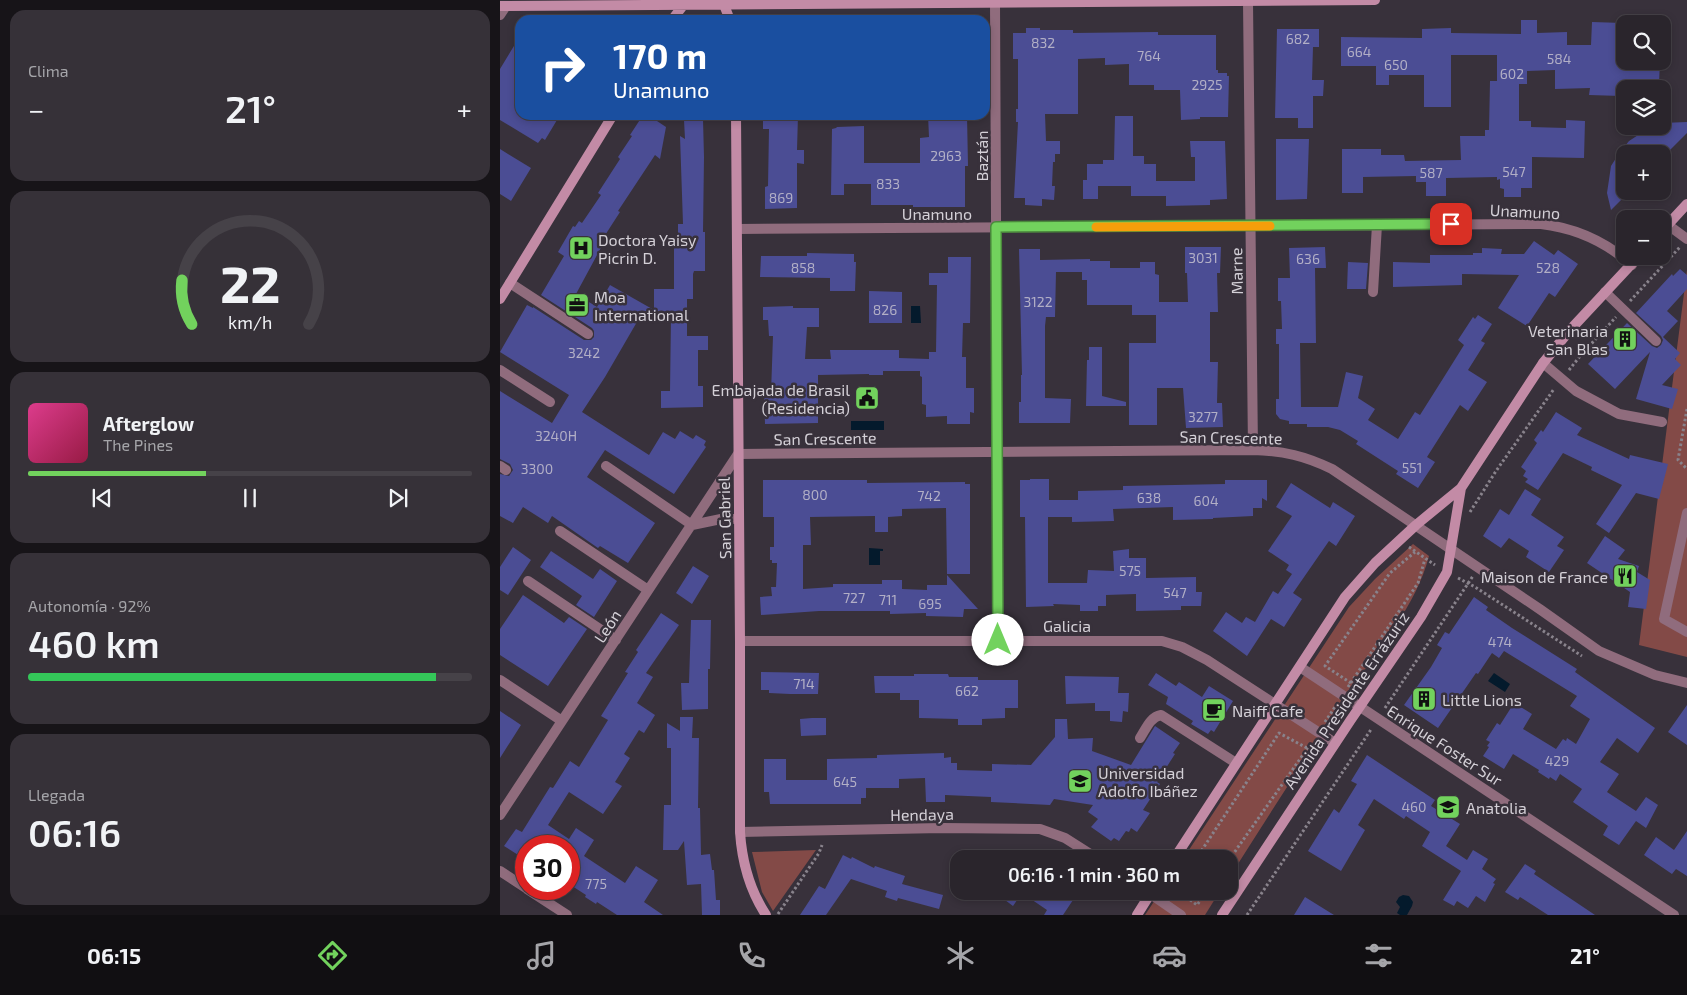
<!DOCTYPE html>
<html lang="es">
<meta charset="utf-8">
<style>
body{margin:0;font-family:"Exo 2",sans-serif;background:#363138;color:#f1f3f6;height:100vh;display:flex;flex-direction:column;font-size:19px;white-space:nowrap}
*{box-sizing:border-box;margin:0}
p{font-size:16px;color:#a5a5a9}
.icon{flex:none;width:28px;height:28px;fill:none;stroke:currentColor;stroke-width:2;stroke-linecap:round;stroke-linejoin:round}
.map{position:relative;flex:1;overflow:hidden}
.panel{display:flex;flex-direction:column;gap:10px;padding:10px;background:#171418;width:500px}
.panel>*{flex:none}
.hud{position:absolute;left:15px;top:15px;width:475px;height:105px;border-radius:15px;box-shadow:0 2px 8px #0003,0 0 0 1px #464248;background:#1a4fa0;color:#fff;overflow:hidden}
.fabs{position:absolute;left:1116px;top:15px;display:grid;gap:10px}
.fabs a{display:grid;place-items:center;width:55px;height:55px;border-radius:10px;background:#2a252c;box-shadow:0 2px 8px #0003,0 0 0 1px #464248;font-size:25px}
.speed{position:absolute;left:15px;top:835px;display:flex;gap:10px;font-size:25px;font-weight:700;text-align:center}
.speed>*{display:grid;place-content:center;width:65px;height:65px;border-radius:50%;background:#2a252c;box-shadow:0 2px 8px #0003,0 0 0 1px #464248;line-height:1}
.speed .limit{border:8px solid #d22;background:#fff;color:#111}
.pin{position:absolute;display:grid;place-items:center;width:42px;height:42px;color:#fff;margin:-21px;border-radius:10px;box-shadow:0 2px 8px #0006}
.me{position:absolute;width:55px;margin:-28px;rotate:0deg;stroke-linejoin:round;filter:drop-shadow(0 0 4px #0008)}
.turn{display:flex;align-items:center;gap:18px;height:105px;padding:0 15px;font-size:22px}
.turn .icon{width:65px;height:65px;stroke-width:2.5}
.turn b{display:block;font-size:35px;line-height:42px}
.big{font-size:38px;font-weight:600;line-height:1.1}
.panel .widget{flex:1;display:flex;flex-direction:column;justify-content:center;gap:8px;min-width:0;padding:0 18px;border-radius:15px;background:#363138}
.panel .dial{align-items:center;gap:0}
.dial svg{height:130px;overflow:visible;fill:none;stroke:#464248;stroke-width:7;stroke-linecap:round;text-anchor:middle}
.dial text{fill:#f1f3f6;stroke:none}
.song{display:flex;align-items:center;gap:15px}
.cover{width:60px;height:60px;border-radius:8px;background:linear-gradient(135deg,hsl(330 70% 55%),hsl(340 70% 35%))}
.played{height:5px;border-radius:2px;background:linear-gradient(90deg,#72d25d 40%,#464248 40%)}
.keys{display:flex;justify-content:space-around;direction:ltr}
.heat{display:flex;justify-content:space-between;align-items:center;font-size:28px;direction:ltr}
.charge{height:8px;border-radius:4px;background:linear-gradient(90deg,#34c759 92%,#464248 0)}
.trip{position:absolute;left:450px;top:850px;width:288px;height:50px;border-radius:15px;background:#2a252c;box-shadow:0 2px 8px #0003,0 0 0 1px #464248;font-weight:600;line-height:50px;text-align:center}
.tabs{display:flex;height:80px;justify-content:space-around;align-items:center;background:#110f12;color:#a5a5a9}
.tabs .icon{width:35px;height:35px}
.tabs .on{color:#72d25d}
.tabs b{font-size:22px;color:#f1f3f6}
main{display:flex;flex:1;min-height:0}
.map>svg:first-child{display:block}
.green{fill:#834a47}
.water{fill:#041a2c}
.building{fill:#4b4d94}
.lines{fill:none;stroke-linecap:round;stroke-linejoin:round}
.path{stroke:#89838c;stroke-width:3;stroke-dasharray:2.5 2.5;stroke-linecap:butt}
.lane{stroke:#906c7d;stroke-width:10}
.street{stroke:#906c7d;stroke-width:10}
.secondary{stroke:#c38ba6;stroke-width:10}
.route-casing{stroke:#4a883c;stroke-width:12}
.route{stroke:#72d25d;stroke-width:9}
.slow{stroke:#f59e0b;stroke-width:9}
.labels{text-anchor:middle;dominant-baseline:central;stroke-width:5;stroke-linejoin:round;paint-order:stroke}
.number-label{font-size:14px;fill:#b2afc6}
.street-label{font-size:16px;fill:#d4d0d7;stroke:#38313b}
.poi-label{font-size:16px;fill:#d4d0d7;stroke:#38313b;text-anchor:start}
</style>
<main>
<section class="panel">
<div class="widget"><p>Clima</p>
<div class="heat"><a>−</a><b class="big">21°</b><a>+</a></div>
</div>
<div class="widget dial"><svg viewBox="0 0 100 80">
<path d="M14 69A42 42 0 1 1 86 69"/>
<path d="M14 69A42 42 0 0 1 8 42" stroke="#72d25d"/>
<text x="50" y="56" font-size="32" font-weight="700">22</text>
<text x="50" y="72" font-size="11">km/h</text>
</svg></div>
<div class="widget">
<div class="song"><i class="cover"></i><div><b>Afterglow</b><p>The Pines</p></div></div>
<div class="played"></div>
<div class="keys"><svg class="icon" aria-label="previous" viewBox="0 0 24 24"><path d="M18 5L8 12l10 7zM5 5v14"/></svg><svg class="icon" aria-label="pause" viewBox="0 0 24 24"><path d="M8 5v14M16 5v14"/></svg><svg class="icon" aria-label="next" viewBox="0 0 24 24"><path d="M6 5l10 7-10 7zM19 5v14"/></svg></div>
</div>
<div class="widget"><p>Autonomía · 92%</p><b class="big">460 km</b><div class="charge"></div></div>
<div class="widget"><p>Llegada</p><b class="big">06:16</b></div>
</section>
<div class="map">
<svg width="1187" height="915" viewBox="0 0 1187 915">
<rect width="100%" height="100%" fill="#38313b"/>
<path class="green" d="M1187,270V657L1139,645Z
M913,544L929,556C916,606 879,648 851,690C809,752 769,815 729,878V859H683L849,607L875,579Z
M316,850L273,911L262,892L252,852Z
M661,891H720L705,915H645Z"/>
<path class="water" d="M411,306H420L421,323H411Z
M351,421H384V430H351Z
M369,548L383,549V551H380V565H369Z
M994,673L1010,684L1005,692L988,681Z
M903,895L909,896L913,902L912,906L907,915H900L897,913L900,907L896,902L899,897Z"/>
<path class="building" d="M1021,20H1037V33L1067,32V45H1091L1092,22L1123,23L1122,61H1160L1159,84L1122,83L1121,96L1089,95L1090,88L1055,89V70L1027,71V84H1019V121H1031V127L1066,128V120L1085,121L1084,158L1032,157V188H1021V197H1004V189L1000,188V179L997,180V177L946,178V196H926V182H916V176L863,177V193H842V149H881V155H904L905,161L961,160L960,136H985V130H989L990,81H997V55H951V107H924V75H889V85H876V66H841V37L922,38V29L951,28V33L1021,34Z
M526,28H540V30H573V33L658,32V35H716V70H718V73H727V76H729L728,117H700V119L681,120L680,90H654V85H629V64L605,65V58L578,59V114H545L546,141H560V154H555V162H553L552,186H555L554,200L542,199V206L525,205V198H514L518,122H516V109H518V59H513V33H526Z
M777,29H819V47H813L812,80H824L823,96H813V128H798V118H775Z
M20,36V115H60L45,140L42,138L38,143L0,120V69Z
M143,115H146L154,120V119L166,127L160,159L155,155L118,211L120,212L100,243L103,244L76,294L97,307L110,285L154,310V289H174V243H178V224H183L180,136L185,139L184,120L203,119L204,157L203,232H205V271H194L193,274V299H187V336H208V350H198V386H203V407L161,408V391H170L171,315H141L105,377L82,412L149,455L163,432L175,439L180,431L193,439L196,435L206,441L204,445L206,447L174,494L105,450L87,477L155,523L128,563L100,546L98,548L52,516L48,523L23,507L13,523L0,516V474L9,476L13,470L10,464L0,459V391L52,423L69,395L0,352L27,305L33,308V307L84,340H91L94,337V331L92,328L41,295L64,256L58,252L73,226L75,227L79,221L82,223L101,195L98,193L120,159L118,157L132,136L130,135Z
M263,115H298L297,150H304V164L297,163V208L265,209V187L268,186L269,129H263Z
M428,115H467L468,166H465V207H413V205H371V184H344V195H331L332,129L336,128L337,127L364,126V163H420V138L429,137Z
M615,116H633V156H644V164H656V181H695V157H691L690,141H725L727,199L710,200V205L666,206V196H631V186H598V199H583V180H587V164H603V160H614Z
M1187,122V133L1166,154H1125V196L1111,210L1107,193L1111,166L1125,144V146L1129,141L1152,126H1162V123Z
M776,139H809L807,199L776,200Z
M0,149L31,168L11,201L0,194Z
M1034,241L1054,255L1058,250L1078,264L1055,297L1049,293L1027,326L998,308L1019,275L962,274V285L893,287V262L930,263V255H973V253H982V248L1002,249L1001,254H1024Z
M685,247H721L720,273H717L718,312H710V362H718L717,403H722L723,427L686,428L683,388H657V425H629V343H656V315H632V305H587V280H582V272H556L555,317H546L545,326V398L571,399L570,423H519V402H521V375H522L519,249H540V260L590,259V261H610V268H640V262H655V274L659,275V302H688L687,273H685Z
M825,247L826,268H815L816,343H800L801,407H838L846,372L863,376L858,398L875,409L868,420L898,439L915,412L920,415L944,377L964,345L958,340L973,317L975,319L978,315L992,324L981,341L985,343L968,370L987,382L968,411L960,405L927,457L935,462L918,488L896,474L898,471L856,444L858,441L840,430L828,427H807V424H789V421L780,419L776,414V399H779V344H776V329H782L781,301H778V278H790L789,248Z
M307,253L354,254V262H356L355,291H330V278L260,277L261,256H307Z
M448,257H471L470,323H463L462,357H466V388H474V413L470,412V424H447V416L426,417V405L422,404V377L420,376V371H383V375H369V374L318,375V423L265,424L264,393H271L273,336H269L268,320H263V307L293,306V308H319V327H307L305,359H331L330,350H399V358L429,359V352H436L437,285H429V273H448Z
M848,262L868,263L866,289H847Z
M1180,269L1187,275V289L1167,311L1178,321L1163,337L1180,353L1175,359L1181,365L1162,385L1178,389L1172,409L1136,399L1150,352L1115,389L1088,364L1127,323L1152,346L1157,348L1161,345L1163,340L1161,336L1136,313L1172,274L1173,276Z
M369,291L402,292V323H369Z
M589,347H602V396L626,402V406H586L587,360H589Z
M1056,412L1082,428L1077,435L1129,459L1130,455L1168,464L1159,499L1136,493L1109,533L1096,524L1122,485L1091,470L1092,467L1063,453L1038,490L1025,482L1028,479L1023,476L1026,471L1021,467L1037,443L1034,440L1041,430L1043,432Z
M530,479H549V500H578V491L623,490V486L725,484V480H767V501L762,498V508H753V516L713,518V519L673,520V507L613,509L614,521L572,522V517H548V583H587L588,570L614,571L613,551L629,549V558H646V578L696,577V592H702L701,606H681V610L636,611V594L606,595V606H598V611H580V605L553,604L554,606L526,607L525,517H520V480H530Z
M263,480H367V483L465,482V484H470V574H447L446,508L402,509V516L388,517V532H375V516L310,517L311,545H303V589L333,587V584H382V580H402V589L427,590V585H447V575L478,609H464L463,617L426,616V613L390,614V611H319L261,615L260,597L272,596L271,587H276L277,563H272V560H270V547H274V517H263Z
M791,483L830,508L833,502L855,516L836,546L829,541L793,593L802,599L784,627L771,619L747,656L713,631L726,612L742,623L746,617L755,622L773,591L778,594L792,574L786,570L789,565L768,551L792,516L776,507Z
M1025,489L1041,499L1031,515L1064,537L1057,546L1064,550L1049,572L1026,557L1029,551L1009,538L1001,548L983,536L1000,509L1009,515Z
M1105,536L1125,550L1118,559L1139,566L1137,572L1150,580L1146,609L1128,607L1130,592L1087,563Z
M13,547L31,560L8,595L0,590V567Z
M51,551L93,579L100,569L117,581L94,617L76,605L82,596L40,567Z
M193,566L209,576L192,604L176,593Z
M23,595L64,623L69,617L87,629L48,686L0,655V629Z
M974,597L988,607L986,610L1012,628L1077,669L1075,672L1155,728L1138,753L1117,738L1100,762L1119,774L1107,792L1136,811L1146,797L1158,805L1146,828L1136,821L1119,845L1103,835L1108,826L1073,802L1082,789L1060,774L1056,781L1050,777L1049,779L1038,772L1039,770L1013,754L1004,769L983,756L989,747L987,746L990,742L986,740L997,723L1000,725L1014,703L1032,714L1023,729L1056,749L1063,739L1066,741L1067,738L1076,744L1090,719L1070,706L1077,696L1004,651L999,658L992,653L978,674L976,673L938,728L904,705L931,667L942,648L937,645L945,632L949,634Z
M161,613L179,625L146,673L153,677L137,703L155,715L144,733L139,730L124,754L130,758L115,782L122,786L103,814L69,792L48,825L69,839L76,828L94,840L84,856L125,883L136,866L158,880L144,902L163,915H117L97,902L96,904L85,897L86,895L69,884V846H26V860L4,846L16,829L22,832L50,787L53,788L70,761L79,767L108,720L101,716L128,673L125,672L138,652L136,650Z
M191,620H211L210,669H208V709L182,710L181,683H189Z
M261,672L319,673L318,694H290L269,693V690H261Z
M656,673L676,686L679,682L702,697L709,686L733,701L714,732L711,730L708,734L691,724L693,721L666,704L668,697L648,685Z
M414,674H448L449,677H478V680H518V708H505V718L482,719V725H458V719L419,718V700H400V693H375L374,676H414Z
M565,676L619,677L618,693H629L628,712L623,711L622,722L610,721V711H595V703L566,704Z
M1187,705V745L1168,732Z
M0,711L21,725L0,758Z
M180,717H193L192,738H199L198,808H200L201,855L210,854L212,870H214L216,900H220V915H202L201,884L187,885L184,841L178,850H163L164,805H171V748H167V723L180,731Z
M312,718H326V735L301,736L300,719Z
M555,719H567L568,739L593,738L592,751L631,765L655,726L680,743L673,753L675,754L657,782L660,784L643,810L650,813L637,832L631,828L629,832L626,831L619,841L614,838L611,841L591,827L598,819L588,812L593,805L554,799L550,805L491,802V797L445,795V802H426L425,778L399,779V788H366V798H361V804H270L269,792H264V759H286V780H327V759L377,758V755L444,753V758L451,757V763H457V770L492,771V764L531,765L555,737Z
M867,755L935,800L931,806L960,824L946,846L967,860L973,850L988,859L982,869L996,879L993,883L995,884L985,902L976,896L968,908L957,901L954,906L943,900L961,871L922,846L930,832L906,816L904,819L874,799L858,825L865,830L841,871L808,851L834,809L839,813L857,784L851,781Z
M1187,831V876L1176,869L1172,874L1144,855L1156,837L1174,850Z
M343,855L351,859L352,857L374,868L375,866L405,876L402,884L443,895L439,909L398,898L397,901L385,897L387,891L351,879L326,915H300L319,886L325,889Z
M1025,864L1036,871L1034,874L1095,915H1048L1020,897L1018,900L1005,892Z
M493,891H579L563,915H544L547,910L522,893L513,906Z
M805,897L834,915H794Z"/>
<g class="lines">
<path class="path" d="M196,19H217
M241,19L251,20
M1130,301L1180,247
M1069,370L1081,355L1116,317
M1187,409L1178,460L1187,469
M970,512L996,471L1054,389
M909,547L935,565
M958,578L975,587L1082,656
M851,683L825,666L890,573L915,552
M848,687L918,583L925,559
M885,708L973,576
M825,722L837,704
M696,859L779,733L807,748
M729,860L812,742
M678,891L697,905L707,891
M278,914L319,853L322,845
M747,915L872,728"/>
<path class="lane" d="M1168,225L1187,239
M1187,513L1164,619L1187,632
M640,738C646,729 650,717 661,715L736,763"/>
<path class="street" d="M495,2L498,640
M748,2L753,450
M0,15L6,6
M237,229L1041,224C1076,228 1105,241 1132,265
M10,283L88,334
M873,292L877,225
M1105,292L1156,341
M1043,363L1076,391L1119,414L1162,422
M0,370L50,402
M0,466L6,470
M106,466L192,525L221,519H239
M60,531L148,590
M28,581L116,640
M240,641H662L682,647L707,660L835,743
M800,667L1174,915
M0,680L62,721
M0,815L238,454L753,450C784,451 805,456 832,469L1041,610L1099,651L1155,675L1187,683
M240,832L442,828L540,829L565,838L598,859
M0,871L26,888
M27,889L67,915
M646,891L681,915"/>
<path class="secondary" d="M222,0L230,20
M0,6L875,0
M172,20L185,3
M236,115L240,641V832C242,862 249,889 266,915
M1162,231L1187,204
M0,299L113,115
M674,859L845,597L875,563L916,525L961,488L1043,363L1070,330L1139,256
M637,915L652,891
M722,915L850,721L921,617L947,572L961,488"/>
</g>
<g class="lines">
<defs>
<path id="route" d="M498,640L496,227L951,224"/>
</defs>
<use href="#route" class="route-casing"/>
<use href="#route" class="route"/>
<path class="slow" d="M596,227L770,226"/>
</g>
<defs>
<symbol id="hospital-square" viewBox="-11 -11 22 22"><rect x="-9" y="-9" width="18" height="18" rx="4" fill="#72d25d" stroke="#38313b"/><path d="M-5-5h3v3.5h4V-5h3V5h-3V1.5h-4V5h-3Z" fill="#111"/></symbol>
<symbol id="office-square" viewBox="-11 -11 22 22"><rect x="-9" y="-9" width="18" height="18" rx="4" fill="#72d25d" stroke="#38313b"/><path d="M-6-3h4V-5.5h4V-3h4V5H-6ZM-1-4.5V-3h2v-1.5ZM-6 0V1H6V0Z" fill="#111"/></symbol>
<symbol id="building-square" viewBox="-11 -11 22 22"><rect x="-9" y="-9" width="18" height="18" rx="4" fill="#72d25d" stroke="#38313b"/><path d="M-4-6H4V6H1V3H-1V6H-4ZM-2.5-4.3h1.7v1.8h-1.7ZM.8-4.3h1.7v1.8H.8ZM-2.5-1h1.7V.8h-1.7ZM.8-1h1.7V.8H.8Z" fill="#111"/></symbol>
<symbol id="civic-square" viewBox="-11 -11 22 22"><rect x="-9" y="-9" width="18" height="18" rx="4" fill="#72d25d" stroke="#38313b"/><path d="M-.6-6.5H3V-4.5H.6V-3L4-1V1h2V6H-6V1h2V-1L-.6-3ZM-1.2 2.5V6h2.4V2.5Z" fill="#111"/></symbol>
<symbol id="restaurant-square" viewBox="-11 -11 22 22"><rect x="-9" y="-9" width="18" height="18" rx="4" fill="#72d25d" stroke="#38313b"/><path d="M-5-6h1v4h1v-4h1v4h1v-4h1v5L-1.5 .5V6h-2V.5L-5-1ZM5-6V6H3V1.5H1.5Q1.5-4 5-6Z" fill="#111"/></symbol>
<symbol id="cafe-square" viewBox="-11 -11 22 22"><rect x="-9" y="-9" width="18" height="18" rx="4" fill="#72d25d" stroke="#38313b"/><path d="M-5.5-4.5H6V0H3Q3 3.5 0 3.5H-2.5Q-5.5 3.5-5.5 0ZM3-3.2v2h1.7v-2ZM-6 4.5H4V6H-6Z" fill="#111"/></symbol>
<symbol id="university-square" viewBox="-11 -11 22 22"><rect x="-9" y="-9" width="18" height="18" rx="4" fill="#72d25d" stroke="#38313b"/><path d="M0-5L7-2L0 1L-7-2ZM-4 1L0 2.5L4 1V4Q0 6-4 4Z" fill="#111"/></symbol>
<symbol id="school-square" viewBox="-11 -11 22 22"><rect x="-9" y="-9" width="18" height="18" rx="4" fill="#72d25d" stroke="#38313b"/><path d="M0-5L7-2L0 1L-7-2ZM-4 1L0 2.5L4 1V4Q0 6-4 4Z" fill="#111"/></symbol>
</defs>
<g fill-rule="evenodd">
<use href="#hospital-square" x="67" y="234" width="28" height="28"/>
<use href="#office-square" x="63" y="291" width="28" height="28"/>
<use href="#building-square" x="1111" y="325" width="28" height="28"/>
<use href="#civic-square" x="353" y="384" width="28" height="28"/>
<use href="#restaurant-square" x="1111" y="562" width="28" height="28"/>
<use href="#building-square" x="910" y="685" width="28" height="28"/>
<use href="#cafe-square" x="700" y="696" width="28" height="28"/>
<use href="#university-square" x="566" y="767" width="28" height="28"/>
<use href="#school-square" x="934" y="793" width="28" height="28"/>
</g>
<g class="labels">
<g class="number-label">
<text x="798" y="38">682</text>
<text x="543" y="42">832</text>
<text x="859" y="51">664</text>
<text x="649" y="55">764</text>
<text x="1059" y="58">584</text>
<text x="896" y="64">650</text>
<text x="1012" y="73">602</text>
<text x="707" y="84">2925</text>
<text x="446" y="155">2963</text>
<text x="1014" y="171">547</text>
<text x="931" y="172">587</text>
<text x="388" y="183">833</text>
<text x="281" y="197">869</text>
<text x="703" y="257">3031</text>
<text x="808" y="258">636</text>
<text x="303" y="267">858</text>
<text x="1048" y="267">528</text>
<text x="538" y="301">3122</text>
<text x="385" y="309">826</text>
<text x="84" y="352">3242</text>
<text x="703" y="416">3277</text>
<text x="56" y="435">3240H</text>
<text x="912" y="467">551</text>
<text x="37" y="468">3300</text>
<text x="315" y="494">800</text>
<text x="429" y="495">742</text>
<text x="649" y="497">638</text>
<text x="706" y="500">604</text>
<text x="630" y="570">575</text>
<text x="675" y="592">547</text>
<text x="354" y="597">727</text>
<text x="388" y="599">711</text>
<text x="430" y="603">695</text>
<text x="1000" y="641">474</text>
<text x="304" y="683">714</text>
<text x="467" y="690">662</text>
<text x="1057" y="760">429</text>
<text x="345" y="781">645</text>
<text x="914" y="806">460</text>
<text x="96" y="883">775</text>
</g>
<g class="street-label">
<text transform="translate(481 156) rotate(-90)">Baztán</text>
<text transform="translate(1025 211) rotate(3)">Unamuno</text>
<text x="437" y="213">Unamuno</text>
<text transform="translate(736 271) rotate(-91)">Marne</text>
<text transform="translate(731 437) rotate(1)">San Crescente</text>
<text transform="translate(325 438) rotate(-1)">San Crescente</text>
<text transform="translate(224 518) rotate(-91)">San Gabriel</text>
<text x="567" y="625">Galicia</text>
<text transform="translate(107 626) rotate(-57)">León</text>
<text transform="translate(846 700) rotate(-56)">Avenida Presidente Errázuriz</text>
<text transform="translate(945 745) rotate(33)">Enrique Foster Sur</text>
<text transform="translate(422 814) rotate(-1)">Hendaya</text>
</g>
<g class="poi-label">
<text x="98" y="239">Doctora Yaisy<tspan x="98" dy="18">Picrin D.</tspan></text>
<text x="94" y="296">Moa<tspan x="94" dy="18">International</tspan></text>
<text x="1108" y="330" text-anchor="end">Veterinaria<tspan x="1108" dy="18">San Blas</tspan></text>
<text x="350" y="389" text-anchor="end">Embajada de Brasil<tspan x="350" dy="18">(Residencia)</tspan></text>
<text x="1108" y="576" text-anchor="end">Maison de France</text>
<text x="942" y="699">Little Lions</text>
<text x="732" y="710">Naiff Cafe</text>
<text x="598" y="772">Universidad<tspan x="598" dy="18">Adolfo Ibáñez</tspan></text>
<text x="966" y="807">Anatolia</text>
</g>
</g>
</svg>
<div class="fabs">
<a><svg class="icon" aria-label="search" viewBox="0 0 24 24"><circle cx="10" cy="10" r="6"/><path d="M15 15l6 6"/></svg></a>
<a><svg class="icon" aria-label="layers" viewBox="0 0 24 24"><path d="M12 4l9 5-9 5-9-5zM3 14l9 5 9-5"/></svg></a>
<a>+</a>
<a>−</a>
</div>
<div class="speed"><div class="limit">30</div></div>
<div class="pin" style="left:951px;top:224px;background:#d93025"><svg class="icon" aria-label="arrive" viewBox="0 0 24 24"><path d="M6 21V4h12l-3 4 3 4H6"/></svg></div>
<svg class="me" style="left:498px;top:640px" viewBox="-20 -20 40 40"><circle r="19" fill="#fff"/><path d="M0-13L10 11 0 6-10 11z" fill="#72d25d"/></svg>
<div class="trip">06:16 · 1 min · 360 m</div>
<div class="hud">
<div class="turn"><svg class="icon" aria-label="right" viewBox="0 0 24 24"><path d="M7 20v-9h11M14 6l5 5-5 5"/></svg><div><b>170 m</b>Unamuno</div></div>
</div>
</div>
</main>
<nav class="tabs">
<b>06:15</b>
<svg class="icon on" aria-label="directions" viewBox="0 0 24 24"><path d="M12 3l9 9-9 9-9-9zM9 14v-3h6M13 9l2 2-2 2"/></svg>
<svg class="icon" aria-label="music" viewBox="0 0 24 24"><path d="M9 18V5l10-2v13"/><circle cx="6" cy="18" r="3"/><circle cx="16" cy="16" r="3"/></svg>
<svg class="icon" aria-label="phone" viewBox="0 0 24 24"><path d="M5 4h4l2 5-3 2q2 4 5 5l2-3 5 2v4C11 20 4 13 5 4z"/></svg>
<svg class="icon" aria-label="climate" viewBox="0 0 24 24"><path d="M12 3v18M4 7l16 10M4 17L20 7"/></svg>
<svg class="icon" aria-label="car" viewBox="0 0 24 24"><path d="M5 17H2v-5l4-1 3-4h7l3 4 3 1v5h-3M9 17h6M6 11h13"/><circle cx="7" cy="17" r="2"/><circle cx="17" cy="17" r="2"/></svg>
<svg class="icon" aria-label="filters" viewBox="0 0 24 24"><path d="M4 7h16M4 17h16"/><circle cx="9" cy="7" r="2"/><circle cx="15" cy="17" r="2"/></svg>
<b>21°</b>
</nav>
